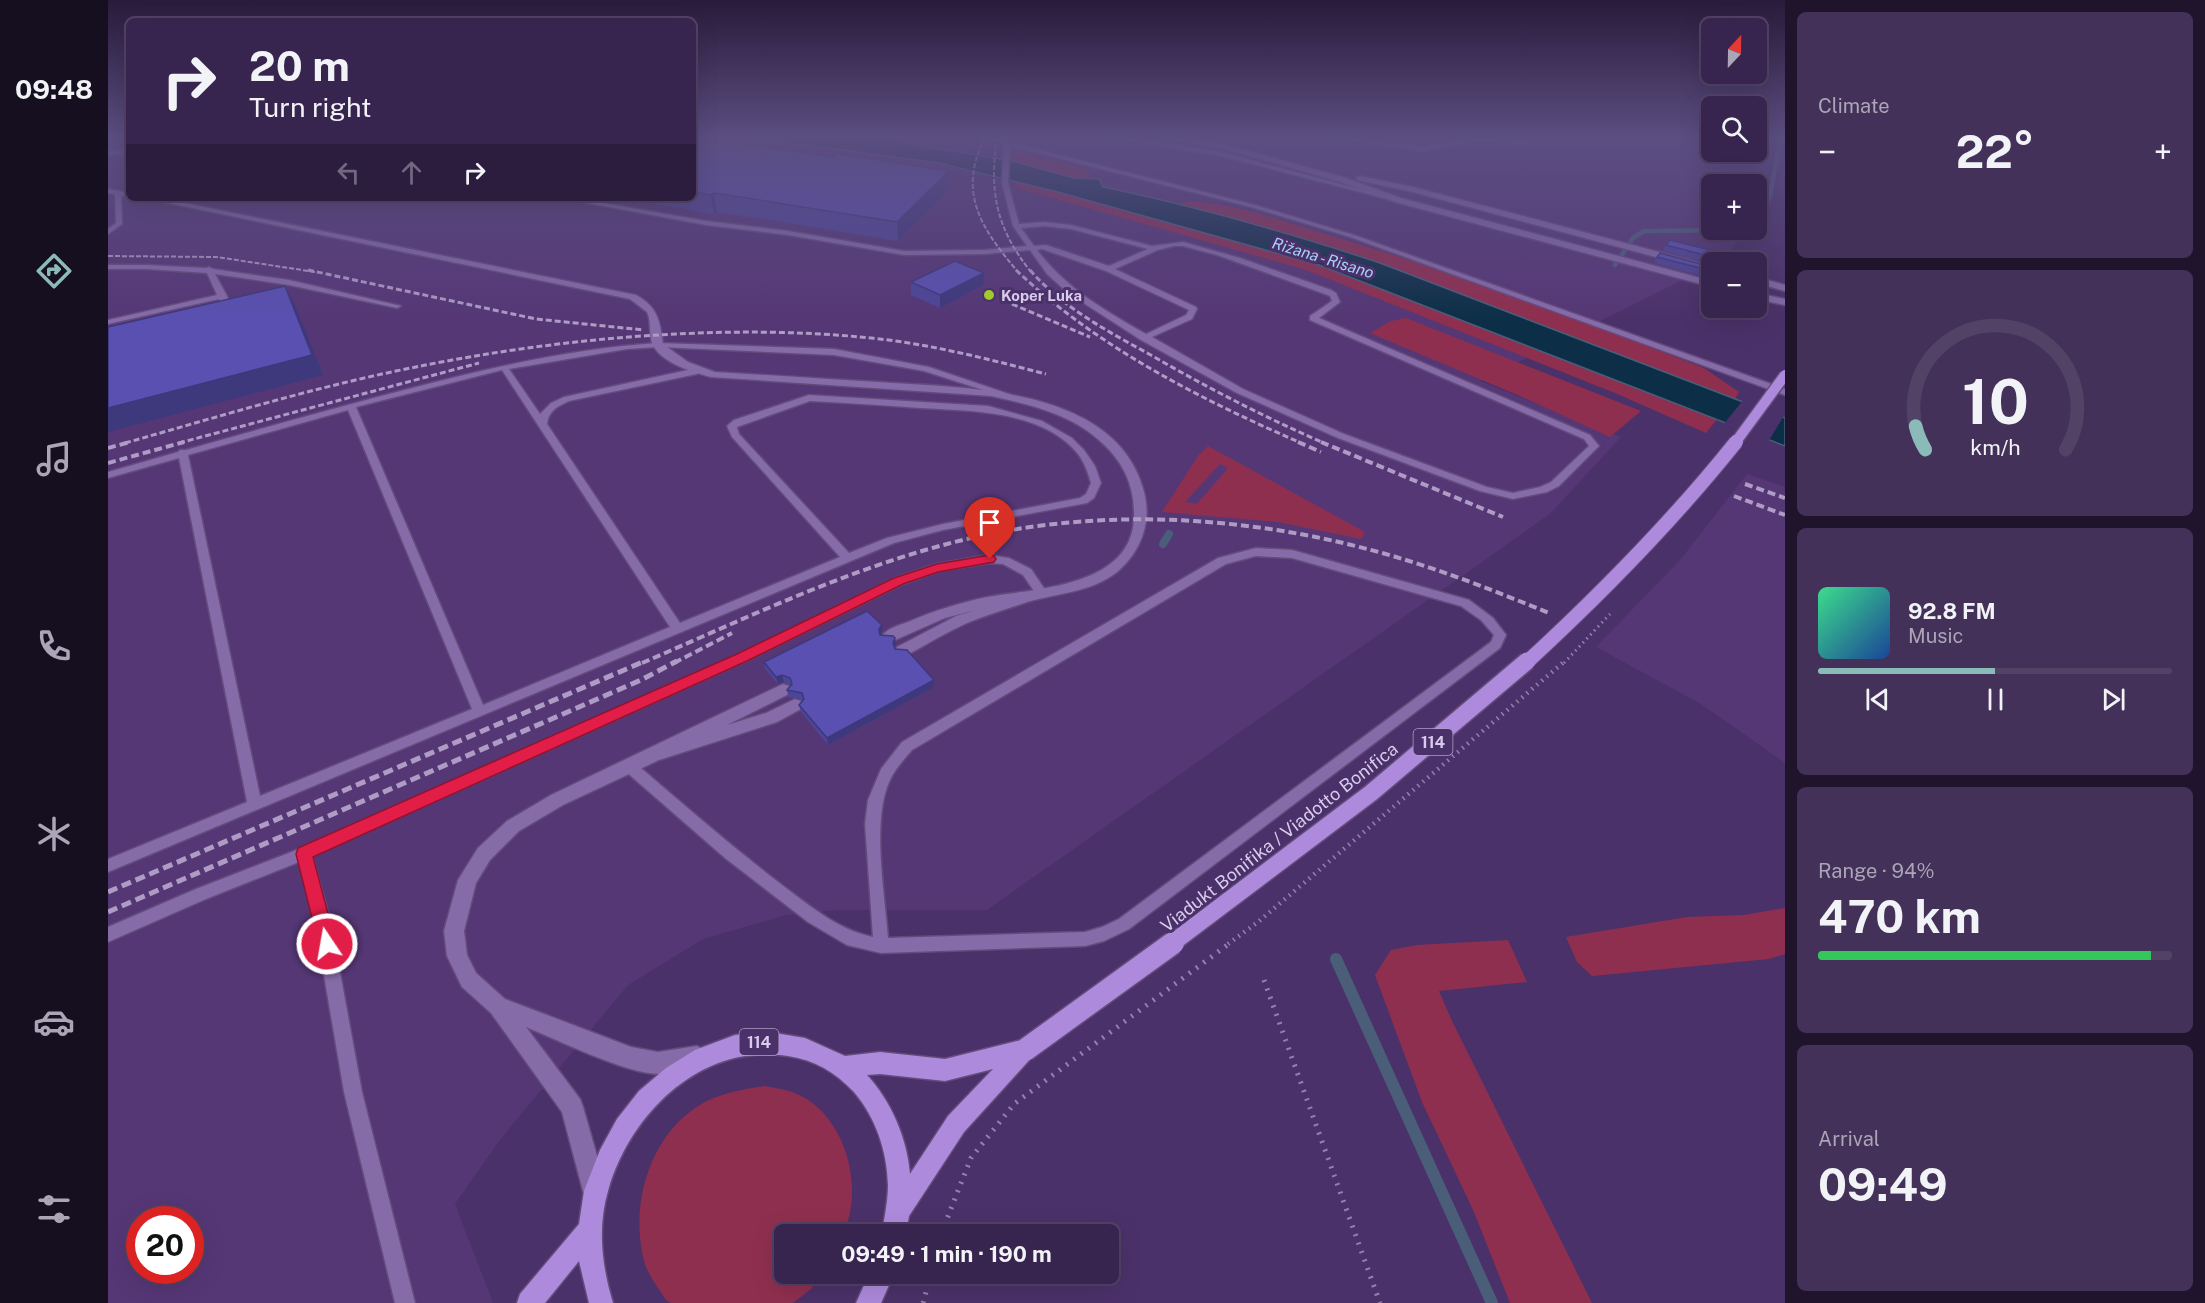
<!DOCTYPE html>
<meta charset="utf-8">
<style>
body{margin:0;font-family:"Public Sans",sans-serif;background:#433159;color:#f1f3f6;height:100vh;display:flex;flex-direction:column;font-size:22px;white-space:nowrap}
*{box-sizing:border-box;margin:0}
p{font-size:20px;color:#aba5b7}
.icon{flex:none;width:33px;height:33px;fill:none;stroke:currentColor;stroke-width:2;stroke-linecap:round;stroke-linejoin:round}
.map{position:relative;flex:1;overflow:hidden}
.sheet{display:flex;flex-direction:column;gap:12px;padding:12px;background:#1f142b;width:420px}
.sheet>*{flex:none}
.top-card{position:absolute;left:18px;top:18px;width:570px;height:183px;border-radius:9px;box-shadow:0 6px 24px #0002,0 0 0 2px #524266;background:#38254f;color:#f1f3f6;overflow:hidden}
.needle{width:39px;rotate:22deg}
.fabs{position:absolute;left:1593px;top:18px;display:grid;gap:12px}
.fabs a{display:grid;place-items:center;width:66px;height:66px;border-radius:9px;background:#38254f;box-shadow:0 6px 24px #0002,0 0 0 2px #524266;font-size:30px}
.speed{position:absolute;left:18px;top:1206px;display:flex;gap:12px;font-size:30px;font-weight:700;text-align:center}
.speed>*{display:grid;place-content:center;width:78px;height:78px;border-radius:50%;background:#38254f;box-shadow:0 6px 24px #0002,0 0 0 2px #524266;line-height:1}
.speed .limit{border:9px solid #d22;background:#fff;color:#111}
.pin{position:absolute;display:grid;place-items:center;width:51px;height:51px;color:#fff;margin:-62px -26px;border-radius:50% 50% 50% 0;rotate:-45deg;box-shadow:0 0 6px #0007}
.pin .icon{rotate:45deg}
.me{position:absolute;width:66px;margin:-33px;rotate:348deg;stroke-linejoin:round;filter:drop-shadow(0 0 4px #0008)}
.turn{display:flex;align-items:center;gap:21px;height:126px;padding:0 24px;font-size:27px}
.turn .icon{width:78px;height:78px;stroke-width:2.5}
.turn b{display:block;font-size:42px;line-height:51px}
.lanes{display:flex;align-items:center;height:57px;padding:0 24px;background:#0003;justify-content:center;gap:30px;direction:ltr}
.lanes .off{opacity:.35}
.big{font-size:45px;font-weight:700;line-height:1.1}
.sheet .widget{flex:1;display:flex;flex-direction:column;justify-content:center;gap:9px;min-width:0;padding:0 21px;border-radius:9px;background:#433159}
.sheet .dial{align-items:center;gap:0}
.dial svg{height:156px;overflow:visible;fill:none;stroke:#524266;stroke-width:7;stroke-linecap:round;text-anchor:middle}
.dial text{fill:#f1f3f6;stroke:none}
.song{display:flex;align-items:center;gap:18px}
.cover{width:72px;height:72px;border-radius:9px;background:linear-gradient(135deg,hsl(150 70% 55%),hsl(220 70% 35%))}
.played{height:6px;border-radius:3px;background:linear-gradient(90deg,#8bbbb9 50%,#524266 50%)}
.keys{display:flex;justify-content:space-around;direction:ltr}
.heat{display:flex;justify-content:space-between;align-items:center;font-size:33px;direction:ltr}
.charge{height:9px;border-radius:4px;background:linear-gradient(90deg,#34c759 94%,#524266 0)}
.trip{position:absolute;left:666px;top:1224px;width:345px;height:60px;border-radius:9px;background:#38254f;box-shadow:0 6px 24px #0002,0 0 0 2px #524266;font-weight:700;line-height:60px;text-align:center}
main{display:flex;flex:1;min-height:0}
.tabs{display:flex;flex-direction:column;width:108px;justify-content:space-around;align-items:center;background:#160f20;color:#aba5b7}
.tabs .icon{width:42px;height:42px}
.tabs .selected{color:#8bbbb9}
.tabs b{font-size:27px;color:#f1f3f6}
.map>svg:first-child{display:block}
.built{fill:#553776;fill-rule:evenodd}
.green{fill:#8f2f4f;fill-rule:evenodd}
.water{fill:#0c2f47;stroke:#4a5e79;stroke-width:1.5}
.pier{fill:#4b3169}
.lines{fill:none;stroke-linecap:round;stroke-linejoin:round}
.stream-far2{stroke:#4a5e79;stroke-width:4.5}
.stream-far1{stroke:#4a5e79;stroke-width:8}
.stream{stroke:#4a5e79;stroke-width:12}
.lane-casing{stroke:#634c7c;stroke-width:3}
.street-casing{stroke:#634c7c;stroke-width:3}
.primary-casing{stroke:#634c7c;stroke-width:3}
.path-far2{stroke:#9480ad;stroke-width:3;stroke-dasharray:1.5 4;stroke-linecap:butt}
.path-far1{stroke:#9480ad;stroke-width:4.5;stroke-dasharray:1.5 5;stroke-linecap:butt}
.path{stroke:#9480ad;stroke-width:5;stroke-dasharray:2 7;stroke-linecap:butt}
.lane{fill:#866ba9;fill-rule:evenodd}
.street{fill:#866ba9;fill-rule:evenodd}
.primary{fill:#ae8adc;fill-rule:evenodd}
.rail-far3{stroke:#ae9cc5;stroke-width:2;stroke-dasharray:5 2;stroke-linecap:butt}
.rail-far2{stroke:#ae9cc5;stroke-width:3;stroke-dasharray:6 3;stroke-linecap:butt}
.rail-far1{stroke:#ae9cc5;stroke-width:4;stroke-dasharray:8 4;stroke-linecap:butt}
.rail{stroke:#ae9cc5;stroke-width:5;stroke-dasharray:10 5;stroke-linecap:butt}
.primary-bridge-far3-casing{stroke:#634c7c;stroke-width:13;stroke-linecap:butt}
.primary-bridge-far2-casing{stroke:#634c7c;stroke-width:16;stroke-linecap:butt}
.primary-bridge-far1-casing{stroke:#634c7c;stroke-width:20;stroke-linecap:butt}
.primary-bridge-casing{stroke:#634c7c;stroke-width:25;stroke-linecap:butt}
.primary-bridge-far3{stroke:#ae8adc;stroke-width:10}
.primary-bridge-far2{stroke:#ae8adc;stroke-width:14}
.primary-bridge-far1{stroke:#ae8adc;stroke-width:17}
.primary-bridge{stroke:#ae8adc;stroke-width:22}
.wall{fill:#4d4598}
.shaded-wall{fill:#3e387c}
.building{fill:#5950b1;stroke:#3e387c;stroke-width:1.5}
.route{fill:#e11d48;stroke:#92132f;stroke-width:1.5}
.poi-dot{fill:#a0c92b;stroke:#4b3169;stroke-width:2}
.labels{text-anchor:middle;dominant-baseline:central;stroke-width:6;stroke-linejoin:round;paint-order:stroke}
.far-poi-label{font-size:15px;font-weight:bold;fill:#d9cbed;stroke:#4b3169;text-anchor:start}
.far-water-label{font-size:16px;font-style:italic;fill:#a4d2f8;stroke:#4b3169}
.shield{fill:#4b3169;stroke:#ae9dc5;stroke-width:1.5}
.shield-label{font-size:16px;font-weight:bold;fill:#d9cbed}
.street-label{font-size:18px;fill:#d9cbed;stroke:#4b3169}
</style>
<main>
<nav class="tabs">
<b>09:48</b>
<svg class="icon selected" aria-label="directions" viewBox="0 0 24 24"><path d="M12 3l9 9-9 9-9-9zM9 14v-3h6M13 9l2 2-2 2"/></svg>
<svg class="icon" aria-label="music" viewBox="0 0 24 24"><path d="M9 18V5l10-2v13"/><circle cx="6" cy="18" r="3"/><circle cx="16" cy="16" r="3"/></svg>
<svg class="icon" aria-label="phone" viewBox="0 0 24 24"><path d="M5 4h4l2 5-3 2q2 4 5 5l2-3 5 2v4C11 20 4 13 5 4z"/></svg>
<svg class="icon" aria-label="climate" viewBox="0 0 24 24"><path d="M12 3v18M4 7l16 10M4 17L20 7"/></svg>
<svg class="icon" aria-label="car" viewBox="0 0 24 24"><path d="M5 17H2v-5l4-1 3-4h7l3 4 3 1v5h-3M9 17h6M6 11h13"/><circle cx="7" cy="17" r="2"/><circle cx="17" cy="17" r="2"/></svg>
<svg class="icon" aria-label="filters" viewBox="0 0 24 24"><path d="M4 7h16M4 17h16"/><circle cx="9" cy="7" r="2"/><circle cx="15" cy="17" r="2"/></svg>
</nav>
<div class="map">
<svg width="1677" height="1303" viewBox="0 0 1677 1303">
<rect width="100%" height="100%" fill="#4b3169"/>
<path class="built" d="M0,137H21V198H585V137H1603L1604,152H1648L1649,137H1667L1649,220L1648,184H1604V230H1640L1611,262H1604L1603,266L1372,381L1513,437L1442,514L879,910H729L678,915L595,939L520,985L391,1141L347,1204L385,1303H0ZM32,1220H82V1270H32Z
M1639,474L1677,487V763L1593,704L1488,647L1573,559Z"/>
<path class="green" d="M906,149L978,169L983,177L966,178L904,161Z
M906,180L1211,265L1610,418L1598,433L1507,393L1198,270L909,188Z
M1079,201C1126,203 1172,220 1217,234C1345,271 1471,320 1596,368L1631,392L1627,399L1270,263L1209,242L1073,204Z
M1298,318L1533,411L1502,437L1412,396L1262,333L1283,321Z
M1100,446L1257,532L1253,539L1170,522L1054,512L1090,456ZM1112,464L1120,468L1089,504L1077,502Z
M1677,908V954L1661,959L1484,976L1469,962L1458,937L1579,917L1636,915Z
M1400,940L1419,982L1331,991L1344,1021L1484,1303H1402L1366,1212L1314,1102L1267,975L1283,950L1309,945Z
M657,1086C666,1088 675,1089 684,1092C730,1108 751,1168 742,1212C741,1220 737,1227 735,1234H676V1274H714L703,1289L685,1303H563L558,1300C551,1289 541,1276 537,1264C520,1206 542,1130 599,1101C618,1092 636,1089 657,1086Z"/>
<path class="water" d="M639,137H761L904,161L966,178L991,179L995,187C1089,206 1181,233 1272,263L1677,418V446L1211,265L950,192L831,163Z"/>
<path class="pier" d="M1636,399L1677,414L1660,442L1615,425Z"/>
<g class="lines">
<path class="stream-far2" d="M1648,225L1662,196L1673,137
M1507,265L1525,238L1536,231L1637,230"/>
<path class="stream-far1" d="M1055,544L1061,534"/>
<path class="stream" d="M1228,959L1384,1303"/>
<defs>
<path id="lane" d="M873,137H899L901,142L1147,205L1246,235L1677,389V395L1242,237L1143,207L902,146L900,183L911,224L936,222L963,225L1044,246L1075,242L1132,258L1223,290L1228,293L1232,302L1211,318L1482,435L1491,446L1451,486L1439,492L1405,499L1372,491L1230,438L1129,393L1033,340L960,293L939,274L922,250L877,254L796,255L680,235L598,225L452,198H466L598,221L680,231L796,251L877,250L919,246L905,226L894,183L896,143L895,141ZM936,226L963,229L1040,249L1001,266L938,245L926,246L913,228ZM1066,246H1075L1109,255L1217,294L1222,296L1224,301L1202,316V320L1476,439L1481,446L1443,482L1432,487L1405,493L1379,487L1236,434L1135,389L1044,337L1084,319L1089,309L1088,307L1007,269L1050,250ZM934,249L998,271L1081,310L1078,315L1038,334C996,310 959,289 929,250Z
M1002,137H1015L1117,153L1278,196L1275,198L1117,157Z
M1219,137H1234L1315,147L1367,137L1414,140L1434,137L1425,143L1414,144L1370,140L1315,151Z
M1476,137H1482L1477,145H1473Z
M10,191L13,193L14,224L0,234V229L8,223L7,193Z
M0,265H38L98,268L101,267L105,269L181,280L293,306L289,308L181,285L107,274L119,296L125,313L124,315H118L111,299L0,324V320L109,295L99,273L38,269H0Z
M550,343L726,349L821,367L916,399L915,401H909L816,371L726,355L550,347L519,349L401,369L432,414L443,403L456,397L589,368L593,371L589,374L461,401C450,406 440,411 439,424L572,623L732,557L624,437L619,426L626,420L701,395L880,406L934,421L964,438L976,450L987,466L993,483L986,498L979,503L835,530L786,543L0,872V859L139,802L71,458L0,478V472L70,452L72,450H78C156,428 233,406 312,386C390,366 469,348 550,343ZM394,370L562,627L375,705L248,407ZM702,401C738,403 775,405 812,408C862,411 935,410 970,454C977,463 980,473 983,483L978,494L972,498L835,524L779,538L741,553L631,434L629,427ZM240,410L364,709L152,796L80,455Z
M1148,548L1184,550L1361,600L1385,618L1398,635L1392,648L1021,929L996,941L977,946L773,953L739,945L700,922L617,858L516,770L514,766L516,762L521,761L526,762C575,804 623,846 674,885C702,906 730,930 765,937L757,824L760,800L773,769L794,742L1110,558ZM1148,556L1184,558L1353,606L1373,620L1386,635L1383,642L1011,919L994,927L977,932L780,938C777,894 762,815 784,776C789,767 797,758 804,750L1118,564Z
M881,555L901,558L923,569L940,594L938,597H930L915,575L895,564L881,563L831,571L795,584L638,661L204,856L223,923L254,1092L307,1303H287L236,1092L207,923L191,862L98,899L0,942V927L88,889L191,849L630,655L787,578L829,564Z"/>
<path id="street" d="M1040,137H1063L1113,143L1238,178L1293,198L1604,281V287L1287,202L1232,182L1110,147Z
M21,150V154L0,155V151Z
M1252,176L1305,187L1604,266V272L1301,191L1249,180L1248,178Z
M0,189L21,193V197L0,193Z
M36,198H52L528,295C550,307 552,321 555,344L580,362L607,372C662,375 716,379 770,382C856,388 1009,386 1036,492C1044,522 1033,552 1009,572C982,593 950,593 919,602C899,609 879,615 859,623C839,632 819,644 799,655H789L787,651L789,647L848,616L868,610L837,618L785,641H775L773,637C778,629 791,625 800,622C825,611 851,603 879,597C929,588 1028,587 1026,513C1026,484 1014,460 992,441C963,414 920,404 883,396L603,377C587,373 553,363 545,345C540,335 544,323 539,312L522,299Z
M1648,277L1677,285V291L1648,283Z
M1648,293L1677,299V305L1648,299Z
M675,684L681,686L683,690L681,694L619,725L658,713L687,699L693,701L695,705L693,709L669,722L551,760L455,805L411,831L382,860L368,883L356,931L359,955L368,973L397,999L523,1047L550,1052L589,1046L596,1050L600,1057L596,1064C584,1070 565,1073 551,1074C519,1074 450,1040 418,1027L472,1099L475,1107L499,1191L495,1199L487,1203L479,1199L475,1191L454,1112L383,1013L354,987L339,956L336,931L350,880L370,848L399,821L443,795Z"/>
<path id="primary" d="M661,1032L697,1038L737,1056L772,1052L837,1059L917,1039L924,1043L928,1050L924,1057L856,1132L801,1216L798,1234H774C776,1218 780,1202 780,1185C779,1151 768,1118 746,1092C727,1072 707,1060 680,1056C594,1042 522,1113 500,1191C489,1228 494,1267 505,1303H481L471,1261L437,1303H409L412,1294L471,1224L476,1191L492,1150L509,1119L531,1091L558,1068L587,1050L627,1035ZM885,1069L840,1116L802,1174C799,1138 783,1101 759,1075L772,1074L837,1081Z
M761,1274H786L773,1303H748Z"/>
</defs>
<use href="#lane" class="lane-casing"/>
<use href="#street" class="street-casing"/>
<use href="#primary" class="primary-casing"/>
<path class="path-far2" d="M1456,663L1502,614"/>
<path class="path-far1" d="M1120,944L1150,922L1457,661"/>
<path class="path" d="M1156,980L1272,1303
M833,1234L863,1158L906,1104L1122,943
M815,1303L823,1274"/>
<use href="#lane" class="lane"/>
<use href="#street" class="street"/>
<use href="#primary" class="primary"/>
<path class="rail-far3" d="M877,137C849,193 873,228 910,272
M889,137C881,192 888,228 923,272
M0,256L109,257L207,272"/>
<path class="rail-far2" d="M200,270L428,319L536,330
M908,270C989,347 1092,399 1193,443
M922,270C954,307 999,331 1041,354C1098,387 1156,417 1216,443
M904,304L982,337
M17,443C113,416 210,386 308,367C450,338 618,323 763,338C822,344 880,359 938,374
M71,443L371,363"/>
<path class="rail-far1" d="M1190,442L1213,452
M1213,442L1395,517
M0,448L22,442
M0,463L76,442
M1637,484L1677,498
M1626,496L1677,515
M534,663C634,620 733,572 839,544C988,504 1152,515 1298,560C1347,575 1394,594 1441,613
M566,663L624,633"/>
<path class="rail" d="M0,892L537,661
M0,912L533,680L569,661"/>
<defs>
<path id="primary-bridge-far3" d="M1627,443L1677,375"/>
<path id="primary-bridge-far2" d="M1418,663C1493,594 1564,522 1628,442"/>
<path id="primary-bridge-far1" d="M1063,944L1263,793L1419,661"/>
<path id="primary-bridge" d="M917,1050L1065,943"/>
</defs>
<use href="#primary-bridge-far3" class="primary-bridge-far3-casing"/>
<use href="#primary-bridge-far2" class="primary-bridge-far2-casing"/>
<use href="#primary-bridge-far1" class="primary-bridge-far1-casing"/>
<use href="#primary-bridge" class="primary-bridge-casing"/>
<use href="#primary-bridge-far3" class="primary-bridge-far3"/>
<use href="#primary-bridge-far2" class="primary-bridge-far2"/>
<use href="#primary-bridge-far1" class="primary-bridge-far1"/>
<use href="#primary-bridge" class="primary-bridge"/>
</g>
<path class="wall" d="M1303,137H1333L1332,139Z
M585,138L841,189L790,241L623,214L609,212L606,214L511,198H585Z
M1558,245L1641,262H1604V264L1555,251Z
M1549,257L1604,267V279L1546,263Z
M803,282L875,285L832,308L803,295Z
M774,632L772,635L787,638L788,645L787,649L826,687L720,745L693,712L691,705L695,700L680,697L679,690L683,685L676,682L670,684L657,669L656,662Z"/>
<path class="shaded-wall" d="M841,171V189L790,241L789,222Z
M605,193L609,212L606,214L603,195Z
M876,273L875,285L832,308V295Z
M177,286L187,305L215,375L0,432V408Z
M774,625V632L771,636V629Z
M787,638L788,645L785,650V643Z
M674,675L676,682L670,684L668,677Z
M826,680V687L720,745L719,738Z"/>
<path class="building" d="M585,138L726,157L730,154L841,171L789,222L620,195L605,193L603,195L585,192Z
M1562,240L1643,260L1641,262H1609L1608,258L1558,245Z
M1552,253L1604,267V271L1549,257Z
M847,261L876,273L832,295L803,282Z
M177,286L204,355L0,408V327Z
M759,611L774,625L771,629L772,635L785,636L787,638L785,643L787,649L799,650L826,680L719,738L691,705L696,699L694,693L679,690L684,684L682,678L674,675L668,677L656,662Z"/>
<linearGradient id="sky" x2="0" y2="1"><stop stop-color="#291b3a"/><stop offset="0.43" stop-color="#5b4e81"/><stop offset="1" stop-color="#5b4e81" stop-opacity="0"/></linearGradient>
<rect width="1677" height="319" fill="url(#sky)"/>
<path class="route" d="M882,555L886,556L888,559L886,562L830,572L795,584L639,661L205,857L228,944L225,950L219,952L212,950L188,854L190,848L629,654L786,578L829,564Z"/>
<circle class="poi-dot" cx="881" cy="295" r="6"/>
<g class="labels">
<g class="far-poi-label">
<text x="893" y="295">Koper Luka</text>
</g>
<g class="far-water-label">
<text transform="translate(1215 258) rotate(17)">Rižana - Risano</text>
</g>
<g class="shield">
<rect x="1305.5" y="729" width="39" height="26" rx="4.5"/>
<rect x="631.5" y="1029" width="39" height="26" rx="4.5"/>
</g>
<g class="shield-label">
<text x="1325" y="742">114</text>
<text x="651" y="1042">114</text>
</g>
<g class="street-label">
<text transform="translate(1171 837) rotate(-38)">Viadukt Bonifika / Viadotto Bonifica</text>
</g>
</g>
</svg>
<div class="fabs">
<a><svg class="needle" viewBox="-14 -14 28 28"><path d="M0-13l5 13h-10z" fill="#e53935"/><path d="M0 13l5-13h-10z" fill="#aba5b7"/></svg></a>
<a><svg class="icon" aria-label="search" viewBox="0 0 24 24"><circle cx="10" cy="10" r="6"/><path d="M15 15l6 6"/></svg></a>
<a>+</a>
<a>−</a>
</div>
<div class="speed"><div class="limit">20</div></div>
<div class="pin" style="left:882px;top:559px;background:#d93025"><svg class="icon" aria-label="arrive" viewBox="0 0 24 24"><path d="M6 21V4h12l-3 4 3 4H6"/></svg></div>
<svg class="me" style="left:219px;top:944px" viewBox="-20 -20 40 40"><circle r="17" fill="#e11d48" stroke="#fff" stroke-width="3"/><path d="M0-11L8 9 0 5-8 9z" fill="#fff"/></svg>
<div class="trip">09:49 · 1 min · 190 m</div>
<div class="top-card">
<div class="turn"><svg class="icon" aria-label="right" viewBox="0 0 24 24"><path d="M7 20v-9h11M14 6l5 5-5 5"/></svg><div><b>20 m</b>Turn right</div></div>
<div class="lanes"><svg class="icon off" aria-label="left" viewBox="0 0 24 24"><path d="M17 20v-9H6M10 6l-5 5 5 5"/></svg><svg class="icon off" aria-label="ahead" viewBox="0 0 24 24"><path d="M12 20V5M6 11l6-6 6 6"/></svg><svg class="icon" aria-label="right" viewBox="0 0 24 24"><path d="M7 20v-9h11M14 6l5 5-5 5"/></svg></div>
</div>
</div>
<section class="sheet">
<div class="widget"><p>Climate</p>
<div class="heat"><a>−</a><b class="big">22°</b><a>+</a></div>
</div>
<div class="widget dial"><svg viewBox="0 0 100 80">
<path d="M14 69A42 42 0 1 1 86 69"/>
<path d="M14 69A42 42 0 0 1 9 57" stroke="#8bbbb9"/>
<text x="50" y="56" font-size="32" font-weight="700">10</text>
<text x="50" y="72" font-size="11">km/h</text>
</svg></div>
<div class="widget">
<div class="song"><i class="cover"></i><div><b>92.8 FM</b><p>Music</p></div></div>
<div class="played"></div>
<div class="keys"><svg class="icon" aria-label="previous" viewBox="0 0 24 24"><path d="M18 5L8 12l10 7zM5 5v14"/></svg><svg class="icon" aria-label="pause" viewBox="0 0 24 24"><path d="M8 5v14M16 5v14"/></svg><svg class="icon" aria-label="next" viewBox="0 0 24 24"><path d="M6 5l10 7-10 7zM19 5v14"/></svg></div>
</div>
<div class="widget"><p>Range · 94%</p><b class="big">470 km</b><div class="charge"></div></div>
<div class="widget"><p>Arrival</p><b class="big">09:49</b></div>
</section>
</main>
